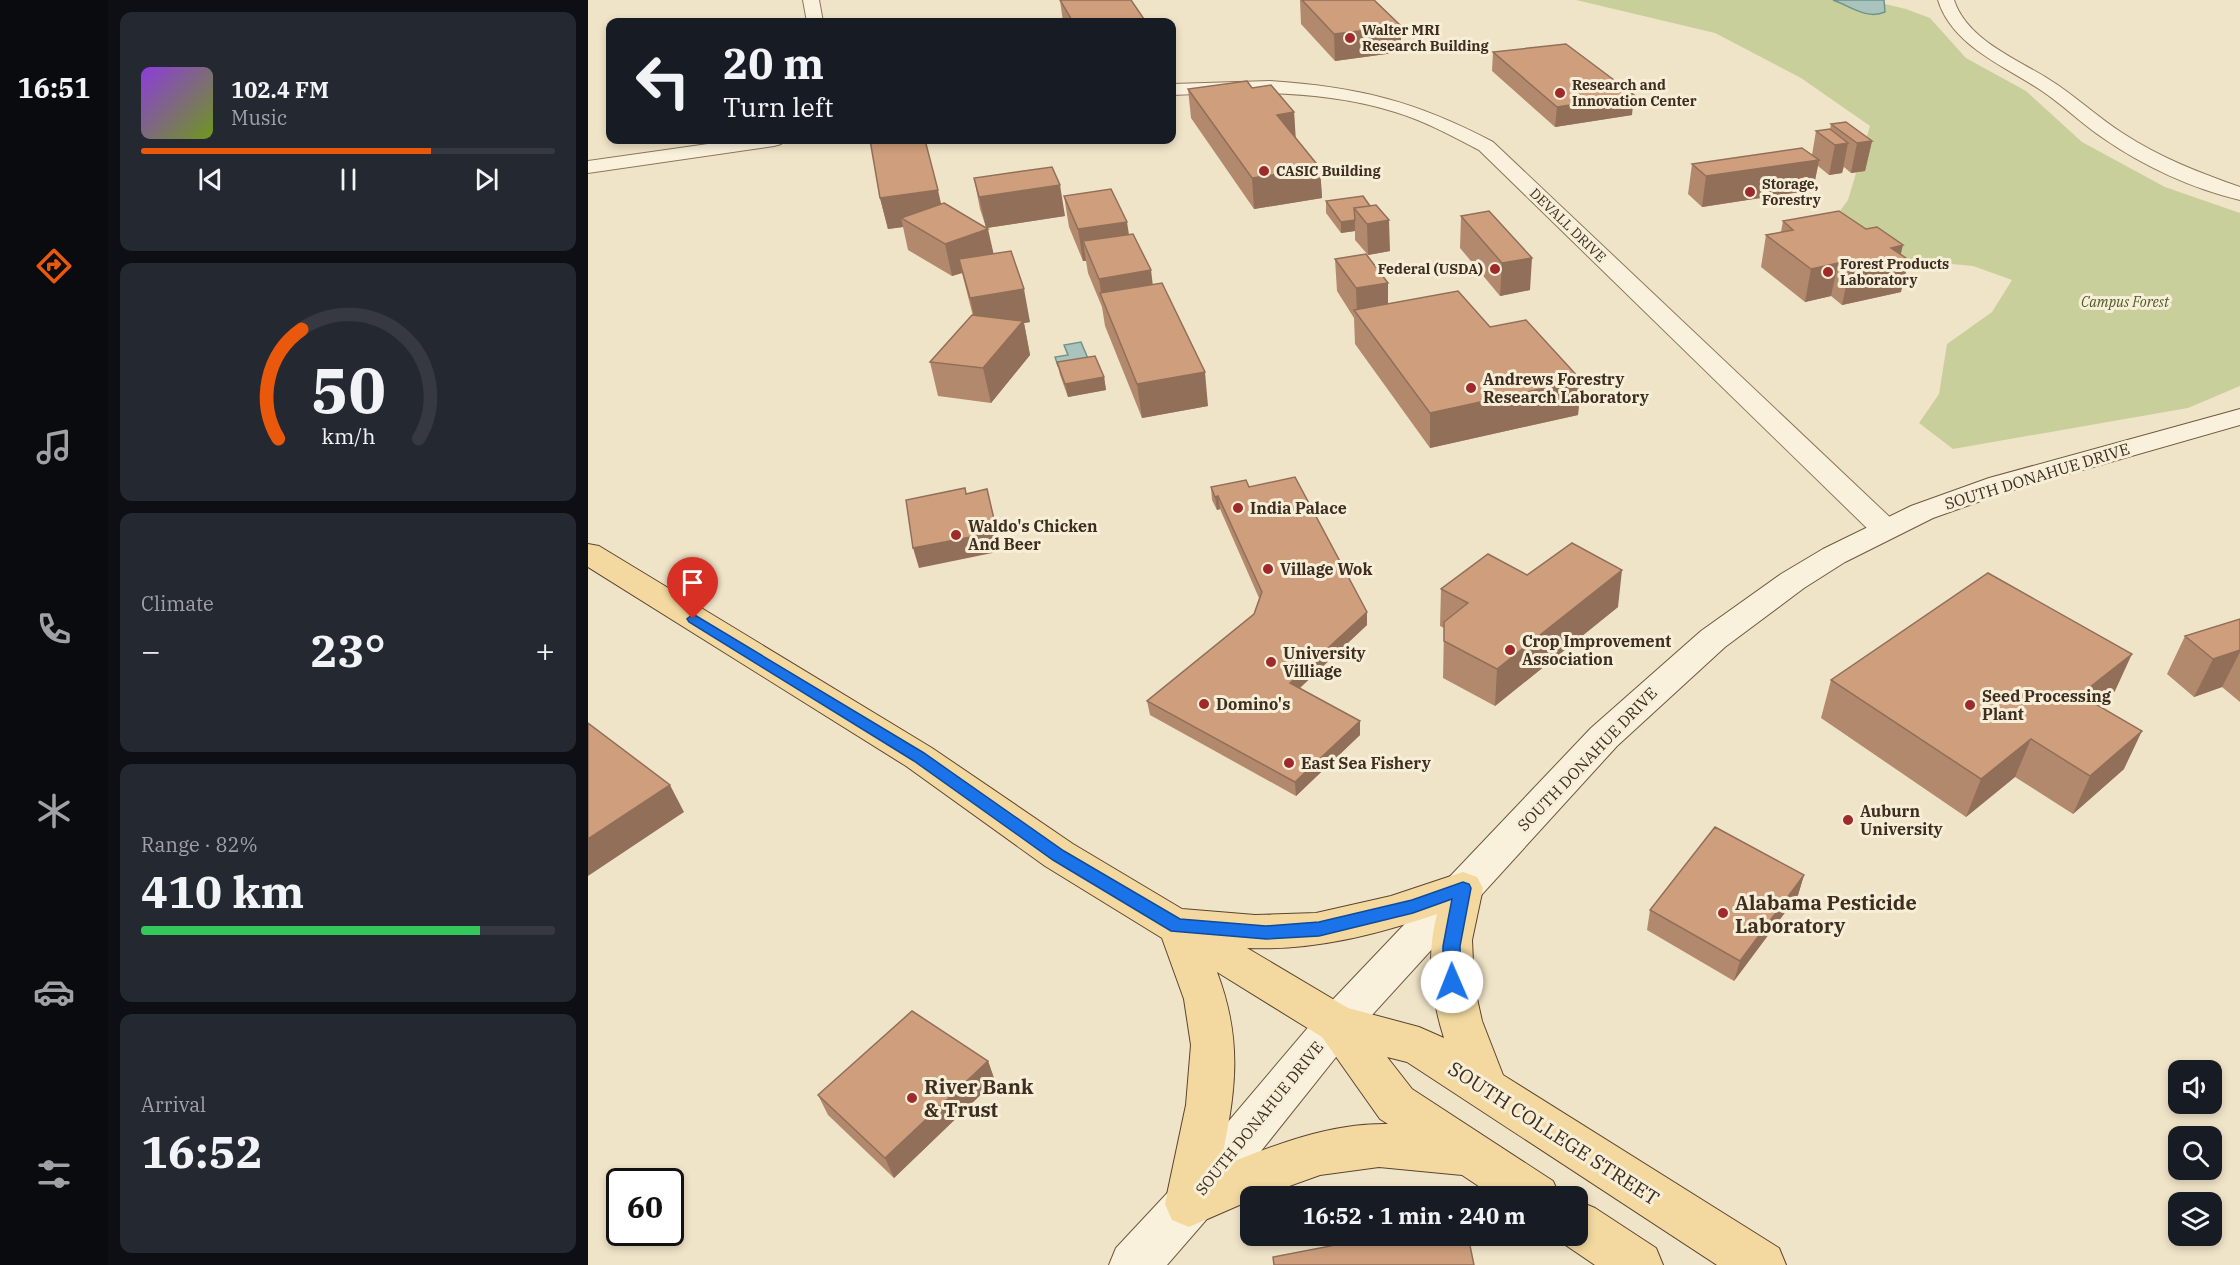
<!DOCTYPE html>
<meta charset="utf-8">
<style>
body{margin:0;font-family:"IBM Plex Serif",serif;background:#242831;color:#f1f3f6;height:100vh;display:flex;flex-direction:column;font-size:22px;white-space:nowrap}
*{box-sizing:border-box;margin:0}
p{font-size:20px;color:#9ea1a6}
.icon{flex:none;width:33px;height:33px;fill:none;stroke:currentColor;stroke-width:2;stroke-linecap:round;stroke-linejoin:round}
.map{position:relative;flex:1;overflow:hidden}
.drawer{display:flex;flex-direction:column;gap:12px;padding:12px;background:#0d0f14;width:480px}
.drawer>*{flex:none}
.top-card{position:absolute;left:18px;top:18px;width:570px;height:126px;border-radius:12px;box-shadow:0 3px 9px #0003;background:#171b24;color:#f1f3f6;overflow:hidden}
.buttons{position:absolute;left:1580px;top:1060px;display:grid;gap:12px}
.buttons a{display:grid;place-items:center;width:54px;height:54px;border-radius:12px;background:#171b24;box-shadow:0 3px 9px #0003;font-size:30px}
.speed{position:absolute;left:18px;top:1168px;display:flex;gap:12px;font-size:30px;font-weight:700;text-align:center}
.speed>*{display:grid;place-content:center;width:78px;height:78px;border-radius:50%;background:#171b24;box-shadow:0 3px 9px #0003;line-height:1}
.speed .limit{border:3px solid #111;border-radius:9px;background:#fff;color:#111}
.pin{position:absolute;display:grid;place-items:center;width:51px;height:51px;color:#fff;margin:-62px -26px;border-radius:50% 50% 50% 0;rotate:-45deg;box-shadow:0 0 6px #0007}
.pin .icon{rotate:45deg}
.me{position:absolute;width:66px;margin:-33px;rotate:359deg;stroke-linejoin:round;filter:drop-shadow(0 0 4px #0008)}
.turn{display:flex;align-items:center;gap:21px;height:126px;padding:0 18px;font-size:27px}
.turn .icon{width:78px;height:78px;stroke-width:2.5}
.turn b{display:block;font-size:42px;line-height:51px}
.big{font-size:45px;font-weight:700;line-height:1.1}
.drawer .widget{flex:1;display:flex;flex-direction:column;justify-content:center;gap:9px;min-width:0;padding:0 21px;border-radius:12px;background:#242831}
.drawer .dial{align-items:center;gap:0}
.dial svg{height:156px;overflow:visible;fill:none;stroke:#363941;stroke-width:7;stroke-linecap:round;text-anchor:middle}
.dial text{fill:#f1f3f6;stroke:none}
.song{display:flex;align-items:center;gap:18px}
.cover{width:72px;height:72px;border-radius:9px;background:linear-gradient(135deg,hsl(270 70% 55%),hsl(80 70% 35%))}
.played{height:6px;border-radius:3px;background:linear-gradient(90deg,#ea580c 70%,#363941 70%)}
.keys{display:flex;justify-content:space-around;direction:ltr}
.heat{display:flex;justify-content:space-between;align-items:center;font-size:33px;direction:ltr}
.charge{height:9px;border-radius:4px;background:linear-gradient(90deg,#34c759 82%,#363941 0)}
.trip{position:absolute;left:652px;top:1186px;width:348px;height:60px;border-radius:12px;background:#171b24;box-shadow:0 3px 9px #0003;font-weight:700;line-height:60px;text-align:center}
main{display:flex;flex:1;min-height:0}
.tab-bar{display:flex;flex-direction:column;width:108px;justify-content:space-around;align-items:center;background:#090b0e;color:#9ea1a6}
.tab-bar .icon{width:42px;height:42px}
.tab-bar .current{color:#ea580c}
.tab-bar b{font-size:27px;color:#f1f3f6}
.map>svg:first-child{display:block}
.green{fill:#c9cf9b}
.water{fill:#a9c4bc;stroke:#6f938a;stroke-width:1.5}
.lines{fill:none;stroke-linecap:round;stroke-linejoin:round}
.street-casing{stroke:#8d765c;stroke-width:2}
.secondary-casing{stroke:#6f573f;stroke-width:2}
.primary-casing{stroke:#5b4430;stroke-width:2}
.street{fill:#faf1dc;fill-rule:evenodd}
.secondary{fill:#faf1dc;fill-rule:evenodd}
.primary{fill:#f3d9a0;fill-rule:evenodd}
.wall{fill:#b2896c}
.shaded-wall{fill:#916f58}
.building{fill:#cf9f7d;stroke:#916f58;stroke-width:1.5}
.route{fill:#1a73e8;stroke:#114b97;stroke-width:1.5}
.poi-dot{fill:#9e2a2b;stroke:#f7eed8;stroke-width:2}
.labels{text-anchor:middle;dominant-baseline:central;stroke-width:6;stroke-linejoin:round;paint-order:stroke}
.far-poi-label{font-size:14px;font-weight:bold;fill:#3d2e20;stroke:#f7eed8;text-anchor:start}
.far-street-label{font-size:14px;fill:#3d2e20;stroke:#f7eed8}
.far-park-label{font-size:14px;font-style:italic;fill:#4d5a26;stroke:#f7eed8}
.poi-label{font-size:16px;font-weight:bold;fill:#3d2e20;stroke:#f7eed8;text-anchor:start}
.street-label{font-size:16px;fill:#3d2e20;stroke:#f7eed8}
.near-poi-label{font-size:20px;font-weight:bold;fill:#3d2e20;stroke:#f7eed8;text-anchor:start}
.near-street-label{font-size:20px;fill:#3d2e20;stroke:#f7eed8}
</style>
<main>
<nav class="tab-bar">
<b>16:51</b>
<svg class="icon current" aria-label="directions" viewBox="0 0 24 24"><path d="M12 3l9 9-9 9-9-9zM9 14v-3h6M13 9l2 2-2 2"/></svg>
<svg class="icon" aria-label="music" viewBox="0 0 24 24"><path d="M9 18V5l10-2v13"/><circle cx="6" cy="18" r="3"/><circle cx="16" cy="16" r="3"/></svg>
<svg class="icon" aria-label="phone" viewBox="0 0 24 24"><path d="M5 4h4l2 5-3 2q2 4 5 5l2-3 5 2v4C11 20 4 13 5 4z"/></svg>
<svg class="icon" aria-label="climate" viewBox="0 0 24 24"><path d="M12 3v18M4 7l16 10M4 17L20 7"/></svg>
<svg class="icon" aria-label="car" viewBox="0 0 24 24"><path d="M5 17H2v-5l4-1 3-4h7l3 4 3 1v5h-3M9 17h6M6 11h13"/><circle cx="7" cy="17" r="2"/><circle cx="17" cy="17" r="2"/></svg>
<svg class="icon" aria-label="filters" viewBox="0 0 24 24"><path d="M4 7h16M4 17h16"/><circle cx="9" cy="7" r="2"/><circle cx="15" cy="17" r="2"/></svg>
</nav>
<section class="drawer">
<div class="widget">
<div class="song"><i class="cover"></i><div><b>102.4 FM</b><p>Music</p></div></div>
<div class="played"></div>
<div class="keys"><svg class="icon" aria-label="previous" viewBox="0 0 24 24"><path d="M18 5L8 12l10 7zM5 5v14"/></svg><svg class="icon" aria-label="pause" viewBox="0 0 24 24"><path d="M8 5v14M16 5v14"/></svg><svg class="icon" aria-label="next" viewBox="0 0 24 24"><path d="M6 5l10 7-10 7zM19 5v14"/></svg></div>
</div>
<div class="widget dial"><svg viewBox="0 0 100 80">
<path d="M14 69A42 42 0 1 1 86 69"/>
<path d="M14 69A42 42 0 0 1 26 13" stroke="#ea580c"/>
<text x="50" y="56" font-size="32" font-weight="700">50</text>
<text x="50" y="72" font-size="11">km/h</text>
</svg></div>
<div class="widget"><p>Climate</p>
<div class="heat"><a>−</a><b class="big">23°</b><a>+</a></div>
</div>
<div class="widget"><p>Range · 82%</p><b class="big">410 km</b><div class="charge"></div></div>
<div class="widget"><p>Arrival</p><b class="big">16:52</b></div>
</section>
<div class="map">
<svg width="1652" height="1265" viewBox="0 0 1652 1265">
<rect width="100%" height="100%" fill="#f0e4c8"/>
<path class="green" d="M988,0H1245C1262,5 1280,21 1297,12V4L1318,9L1342,18L1378,58L1438,91L1494,142L1577,187L1652,213V386L1600,408L1365,449L1331,423L1351,394L1359,344L1404,312L1424,280L1385,266L1310,259L1243,223L1260,200L1282,126L1213,78L1127,33Z"/>
<path class="water" d="M1245,0H1296L1297,12C1279,20 1262,6 1245,0Z
M493,342L501,361L470,366L467,357L480,355L476,345Z"/>
<g class="lines">
<defs>
<path id="street" d="M215,0H231L235,22H219Z
M1350,0H1366C1379,40 1429,59 1462,80C1488,96 1510,118 1536,134C1571,157 1612,173 1652,187V200C1605,189 1555,166 1515,138C1494,124 1475,105 1454,91C1417,66 1364,46 1350,0Z
M682,81C770,87 828,101 905,142L1308,523L1312,529L1308,535L1297,538L1286,535L891,150C864,136 837,121 807,112C734,89 659,92 584,95V84Z
M148,140H196L193,144L186,146L0,173V161Z"/>
<path id="secondary" d="M1652,409V425L1421,491L1345,518L1257,562L1216,588L1137,647L1029,746L764,1037L618,1220L579,1265H521L528,1248L584,1188L734,1011L1003,728L1113,631L1193,574L1235,549L1323,506L1401,478Z"/>
<path id="primary" d="M0,544L11,546L344,748L485,844L594,909L667,915L728,913L803,896L875,872L889,877L895,888L884,940L886,985L894,1021L915,1075L1191,1248L1198,1265H1129L819,1062L799,1057L824,1089L965,1181L972,1197H907L874,1175L791,1167L732,1175L671,1197H663V1200L601,1227L584,1220L577,1204L598,1105L603,1045L596,999L574,938L457,866L318,766L0,567ZM849,914C838,956 843,997 856,1038L831,1027L760,1008L659,948C725,951 787,935 849,914ZM629,972L734,1037L792,1119L800,1124C741,1123 686,1145 632,1167C647,1095 656,1043 629,972Z
M990,1201L1007,1208L1068,1248L1075,1265H1007L973,1242L970,1236H990Z"/>
</defs>
<use href="#street" class="street-casing"/>
<use href="#secondary" class="secondary-casing"/>
<use href="#primary" class="primary-casing"/>
<use href="#street" class="street"/>
<use href="#secondary" class="secondary"/>
<use href="#primary" class="primary"/>
</g>
<path class="wall" d="M472,0L558,22H475Z
M712,0H786L813,52L747,61L713,24Z
M905,52L1044,115L967,127L904,71Z
M664,88L706,112L707,137L732,168L734,198L666,209L603,118L600,89Z
M1243,124L1284,141L1277,171L1263,173L1256,167L1254,173L1241,175L1230,166L1225,190L1114,207L1100,194L1104,164L1224,155L1228,131L1242,130Z
M386,178L477,216L399,228L405,253L442,322L436,323L442,355L403,403L350,396L342,362L385,316L374,273L364,276L320,250L315,227L300,229L292,198L353,204L398,227L392,209Z
M476,196L541,234L620,406L554,418L517,326L514,307L500,273L498,261H495L481,227Z
M775,196L802,251L780,255L767,240V231L753,233L738,213V201Z
M873,216L942,290L912,296L872,248Z
M1195,221L1313,254V292L1254,305L1243,296L1217,302L1173,267L1178,235L1193,232Z
M747,259L800,304L902,327L993,380L990,415L842,448L767,344L766,318L749,291Z
M469,362L516,377L518,390L480,397L472,375Z
M623,487H661L779,625L712,688L772,721V735L708,796L562,715L559,701L666,614L671,598L632,509L629,510L624,500Z
M939,575L1030,607L907,706L855,678L856,628L852,626L853,589Z
M1652,619V702L1634,687L1606,697L1579,674L1597,636Z
M1243,680L1527,691L1510,705L1536,769L1485,814L1427,777L1378,817L1233,718Z
M1216,875L1210,895L1146,981L1059,930L1062,910Z
M400,1061L407,1081L306,1178L240,1115L230,1095Z"/>
<path class="shaded-wall" d="M813,26V52L747,61L746,34Z
M1046,95L1044,115L967,127L969,107Z
M706,112L708,141L689,115Z
M1284,141L1277,171L1263,173L1269,143Z
M1260,143L1254,173L1241,175L1247,145Z
M1231,160L1225,190L1114,207L1118,176Z
M732,168L734,198L666,209L664,178Z
M472,185L477,216L398,228L391,197Z
M350,190L357,221L313,218L315,227L300,229L292,198Z
M767,220V231L753,233V222Z
M801,220L802,251L780,255L779,224Z
M539,222L544,254L495,241L498,261H495L490,229Z
M400,229L407,260L371,259L374,273L364,276L357,244Z
M1315,245L1311,262L1321,260L1313,292L1254,305L1261,272L1303,248Z
M944,258L942,290L912,296L914,263Z
M1250,263L1243,296L1217,302L1223,269Z
M563,270L567,303L514,298L511,279Z
M800,283V316L769,314L768,288Z
M436,289L442,322L436,323L442,355L403,403L395,368L389,331L382,298Z
M617,372L620,406L554,418L549,384Z
M516,377L518,390L480,397L477,384Z
M993,380L990,415L842,448V413Z
M399,489L414,551L331,568L325,548Z
M630,496L632,509L629,510L627,497Z
M1034,570L1030,607L907,706L909,669Z
M779,612V625L703,696L702,683Z
M1652,650V652L1634,687L1606,697L1625,659Z
M1544,654L1527,691L1476,733L1492,695Z
M772,721V735L708,796L707,782Z
M1554,731L1536,769L1485,814L1502,776Z
M1443,739L1427,777L1378,817L1393,779Z
M82,785L96,812L0,876V839Z
M1216,875L1210,895L1146,981L1152,961Z
M400,1061L407,1081L306,1178L297,1158Z"/>
<path class="building" d="M472,0H543L558,22H485Z
M714,0H786L813,26L746,34Z
M978,44L1046,95L969,107L905,52Z
M659,81L664,88L683,85L706,112L689,115L732,168L664,178L600,89Z
M1258,122L1284,141L1269,143L1243,124Z
M1242,129L1260,143L1247,145L1228,131Z
M282,140H337L350,190L292,198Z
M1214,148L1231,160L1118,176L1104,164Z
M464,167L472,185L391,197L386,178Z
M523,189L539,222L490,229L476,196Z
M775,196L782,206L766,208L767,220L753,222L738,201Z
M356,203L400,229L357,244L313,218Z
M788,205L801,220L779,224L766,208Z
M901,211L944,258L914,263L873,216Z
M1251,211L1278,229L1289,227L1315,245L1303,248L1321,260L1261,272L1250,263L1223,269L1178,235L1205,230L1195,221Z
M545,234L563,270L511,279L495,241Z
M423,251L436,289L382,298L371,259Z
M778,254L800,283L768,288L747,259Z
M574,283L617,372L549,384L512,293Z
M870,291L902,327L938,320L993,380L842,413L766,310Z
M384,315L435,321L395,368L342,362Z
M507,356L516,377L477,384L469,362Z
M707,477L779,612L702,683L772,721L707,782L559,701L666,614L674,592L630,496L627,497L623,487L658,480L661,487Z
M377,488L378,494L399,489L409,532L325,548L318,500Z
M984,543L1034,570L909,669L856,641V622L880,603L853,589L900,554L939,575Z
M1400,573L1544,654L1492,695L1554,731L1502,776L1443,739L1393,779L1243,680Z
M1652,619V650L1625,659L1597,636Z
M0,723L82,785L0,839Z
M1127,827L1216,875L1152,961L1062,910Z
M324,1011L400,1061L297,1158L230,1095Z
M794,1236H880L886,1265H686L685,1257Z"/>
<path class="route" d="M105,614L336,753L476,851L592,919L678,926L731,922L824,900L875,882L881,884L883,888L872,946L873,982L870,988L864,990L858,988L855,982V946L864,899L825,913L731,936L678,939L583,931L465,860L326,761L101,622L99,619Z"/>
<g class="poi-dot">
<circle cx="762" cy="38" r="6"/>
<circle cx="972" cy="93" r="6"/>
<circle cx="676" cy="171" r="6"/>
<circle cx="1162" cy="192" r="6"/>
<circle cx="907" cy="269" r="6"/>
<circle cx="1240" cy="272" r="6"/>
<circle cx="883" cy="388" r="6"/>
<circle cx="650" cy="508" r="6"/>
<circle cx="368" cy="535" r="6"/>
<circle cx="680" cy="569" r="6"/>
<circle cx="922" cy="650" r="6"/>
<circle cx="683" cy="662" r="6"/>
<circle cx="616" cy="704" r="6"/>
<circle cx="1382" cy="705" r="6"/>
<circle cx="701" cy="763" r="6"/>
<circle cx="1260" cy="820" r="6"/>
<circle cx="1135" cy="913" r="6"/>
<circle cx="324" cy="1098" r="6"/>
</g>
<g class="labels">
<g class="far-poi-label">
<text x="774" y="30">Walter MRI<tspan x="774" dy="16">Research Building</tspan></text>
<text x="984" y="85">Research and<tspan x="984" dy="16">Innovation Center</tspan></text>
<text x="688" y="171">CASIC Building</text>
<text x="1174" y="184">Storage,<tspan x="1174" dy="16">Forestry</tspan></text>
<text x="1252" y="264">Forest Products<tspan x="1252" dy="16">Laboratory</tspan></text>
<text x="895" y="269" text-anchor="end">Federal (USDA)</text>
</g>
<g class="far-street-label">
<text transform="translate(980 225) rotate(44)">DEVALL DRIVE</text>
</g>
<g class="far-park-label">
<text x="1537" y="302">Campus Forest</text>
</g>
<g class="poi-label">
<text x="895" y="379">Andrews Forestry<tspan x="895" dy="18">Research Laboratory</tspan></text>
<text x="662" y="508">India Palace</text>
<text x="380" y="526">Waldo's Chicken<tspan x="380" dy="18">And Beer</tspan></text>
<text x="692" y="569">Village Wok</text>
<text x="934" y="641">Crop Improvement<tspan x="934" dy="18">Association</tspan></text>
<text x="695" y="653">University<tspan x="695" dy="18">Villiage</tspan></text>
<text x="1394" y="696">Seed Processing<tspan x="1394" dy="18">Plant</tspan></text>
<text x="628" y="704">Domino's</text>
<text x="713" y="763">East Sea Fishery</text>
<text x="1272" y="811">Auburn<tspan x="1272" dy="18">University</tspan></text>
</g>
<g class="street-label">
<text transform="translate(1449 476) rotate(-17)">SOUTH DONAHUE DRIVE</text>
<text transform="translate(999 759) rotate(-46)">SOUTH DONAHUE DRIVE</text>
<text transform="translate(671 1118) rotate(-51)">SOUTH DONAHUE DRIVE</text>
</g>
<g class="near-poi-label">
<text x="1147" y="902">Alabama Pesticide<tspan x="1147" dy="23">Laboratory</tspan></text>
<text x="336" y="1086">River Bank<tspan x="336" dy="23">&amp; Trust</tspan></text>
</g>
<g class="near-street-label">
<text transform="translate(966 1133) rotate(33)">SOUTH COLLEGE STREET</text>
</g>
</g>
</svg>
<div class="buttons">
<a><svg class="icon" aria-label="sound" viewBox="0 0 24 24"><path d="M4 9h4l5-4v14l-5-4H4zM17 9q2 3 0 6"/></svg></a>
<a><svg class="icon" aria-label="search" viewBox="0 0 24 24"><circle cx="10" cy="10" r="6"/><path d="M15 15l6 6"/></svg></a>
<a><svg class="icon" aria-label="layers" viewBox="0 0 24 24"><path d="M12 4l9 5-9 5-9-5zM3 14l9 5 9-5"/></svg></a>
</div>
<div class="speed"><div class="limit">60</div></div>
<div class="pin" style="left:105px;top:619px;background:#d93025"><svg class="icon" aria-label="arrive" viewBox="0 0 24 24"><path d="M6 21V4h12l-3 4 3 4H6"/></svg></div>
<svg class="me" style="left:864px;top:982px" viewBox="-20 -20 40 40"><circle r="19" fill="#fff"/><path d="M0-13L10 11 0 6-10 11z" fill="#1a73e8"/></svg>
<div class="trip">16:52 · 1 min · 240 m</div>
<div class="top-card">
<div class="turn"><svg class="icon" aria-label="left" viewBox="0 0 24 24"><path d="M17 20v-9H6M10 6l-5 5 5 5"/></svg><div><b>20 m</b>Turn left</div></div>
</div>
</div>
</main>
